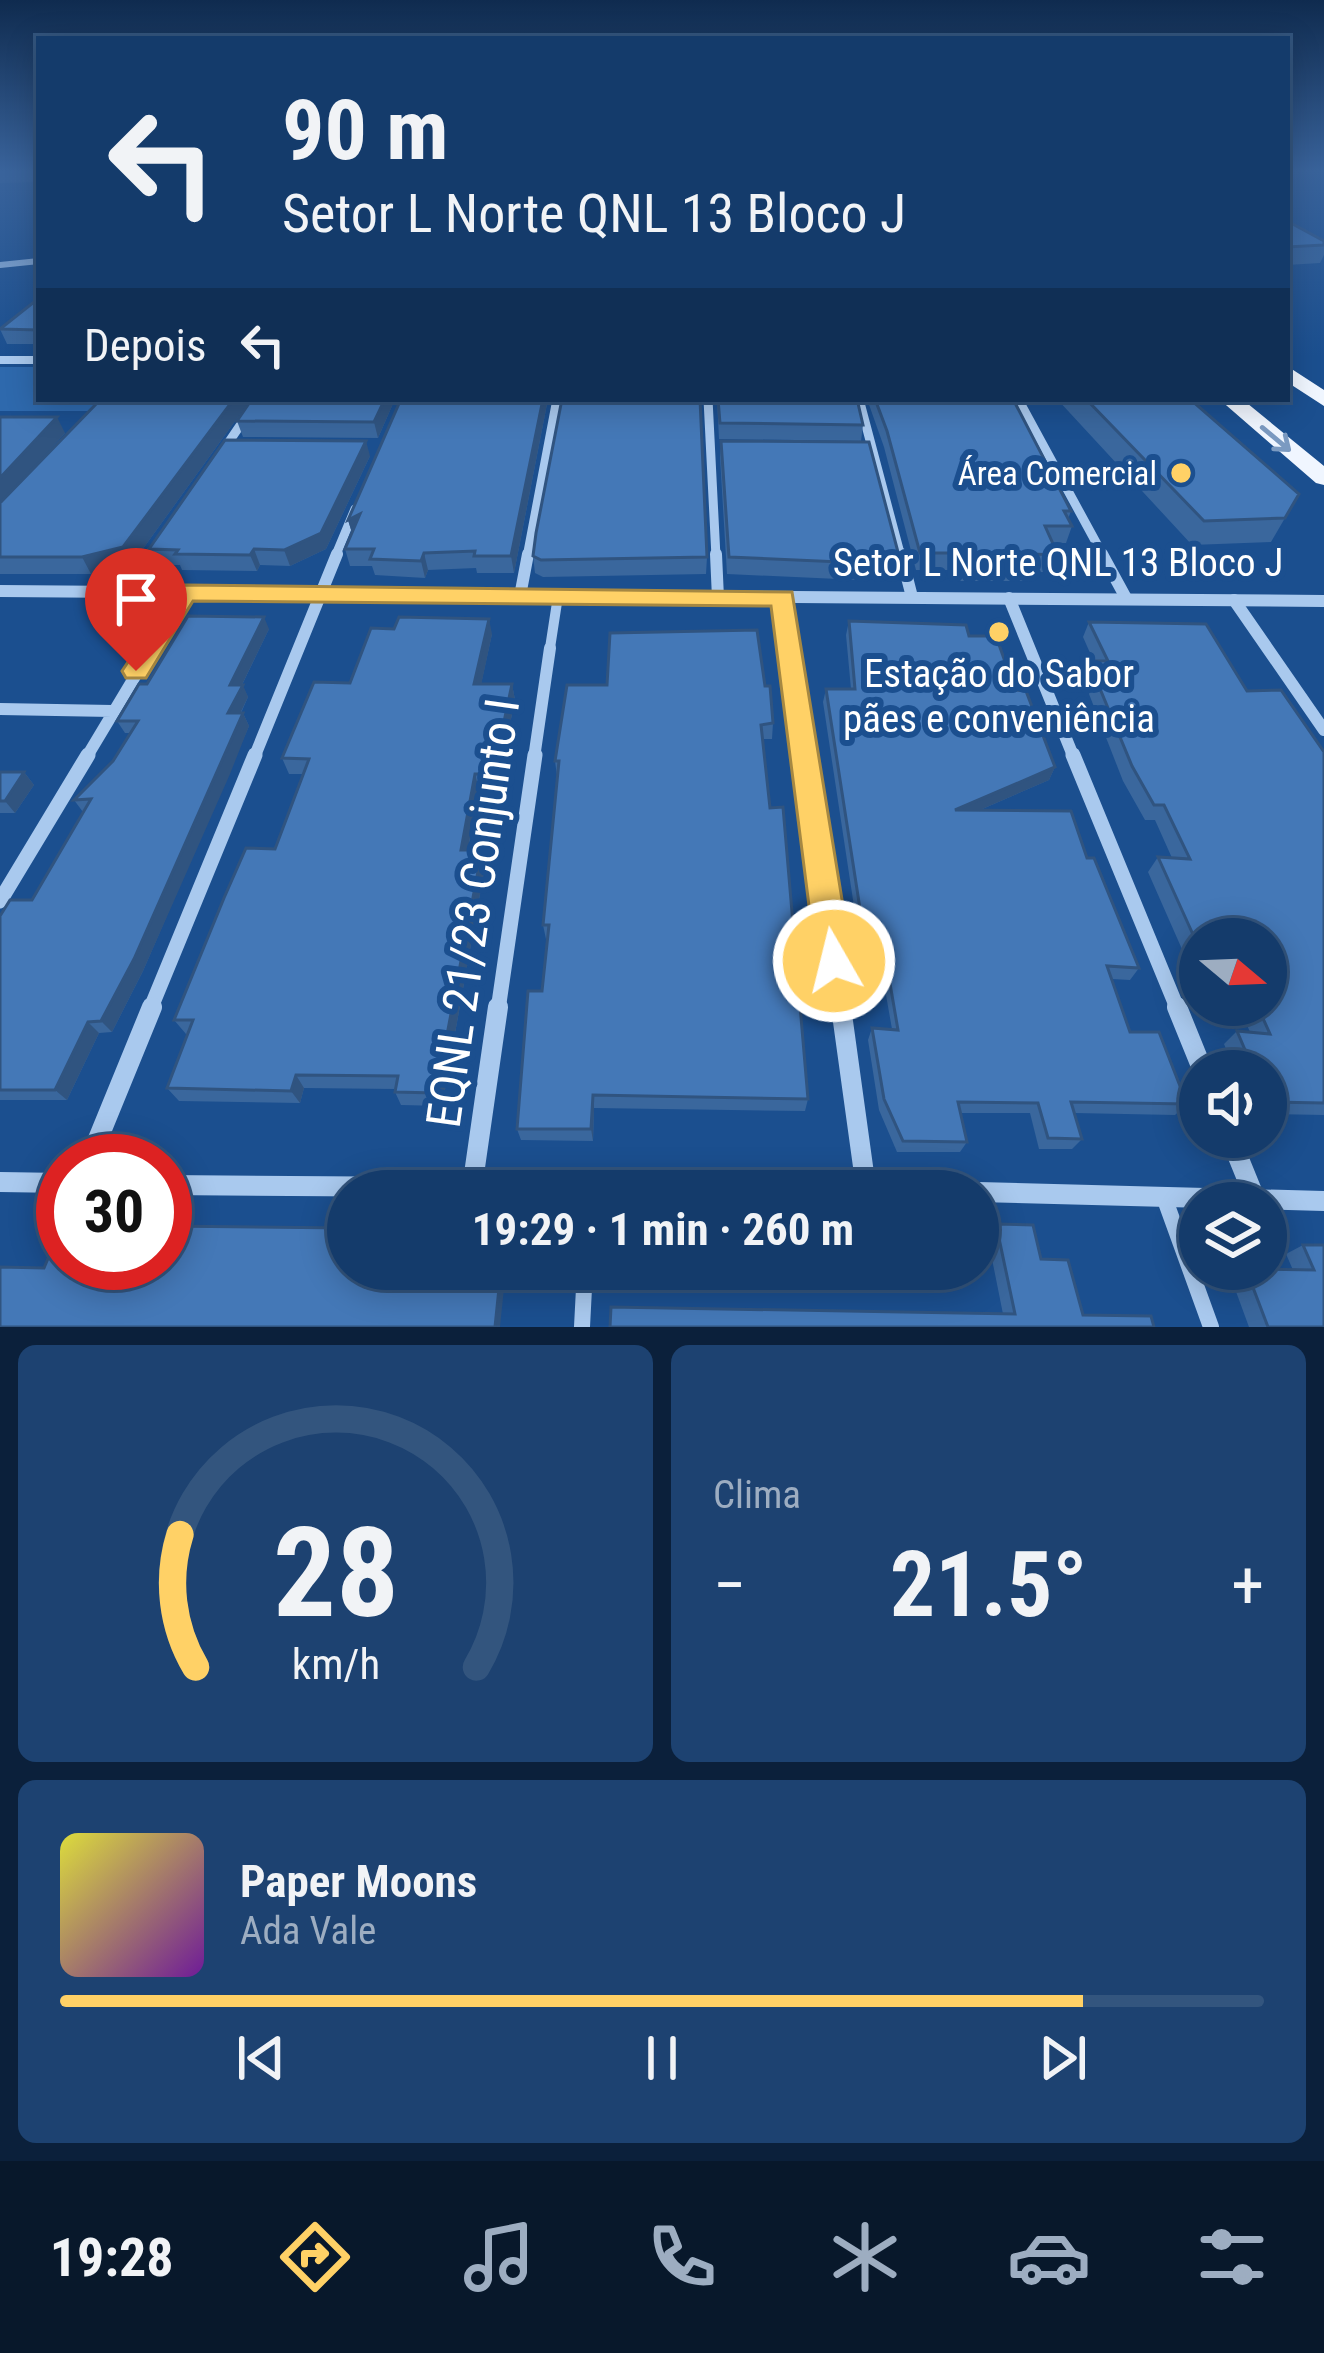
<!DOCTYPE html>
<html lang="pt">
<meta charset="utf-8">
<style>
body{margin:0;font-family:"Roboto Condensed",sans-serif;background:#1d4271;color:#f1f3f6;height:100vh;display:flex;flex-direction:column;font-size:45px;white-space:nowrap}
*{box-sizing:border-box;margin:0}
p{font-size:39px;color:#9dadc1}
.icon{flex:none;width:66px;height:66px;fill:none;stroke:currentColor;stroke-width:2;stroke-linecap:round;stroke-linejoin:round}
.map{position:relative;height:1327px;overflow:hidden}
.details{display:flex;flex-direction:column;gap:18px;padding:18px;background:#0b203b;flex:1}
.details>*{flex:none}
.guide{position:absolute;left:36px;top:36px;width:1254px;height:366px;border-radius:0px;box-shadow:0 6px 30px #0003,0 0 0 3px #33557e;background:#143b6b;color:#f1f3f6;overflow:hidden}
.needle{width:78px;rotate:109deg}
.controls{position:absolute;left:1179px;top:918px;display:grid;gap:24px}
.controls a{display:grid;place-items:center;width:108px;height:108px;border-radius:50%;background:#143b6b;box-shadow:0 6px 30px #0003,0 0 0 3px #33557e;font-size:60px}
.speed{position:absolute;left:36px;top:1134px;display:flex;gap:24px;font-size:60px;font-weight:700;text-align:center}
.speed>*{display:grid;place-content:center;width:156px;height:156px;border-radius:50%;background:#143b6b;box-shadow:0 6px 30px #0003,0 0 0 3px #33557e;line-height:1}
.speed .limit{border:18px solid #d22;background:#fff;color:#111}
.pin{position:absolute;display:grid;place-items:center;width:102px;height:102px;color:#fff;margin:-123px -51px;border-radius:50% 50% 50% 0;rotate:-45deg;box-shadow:0 0 12px #0007}
.pin .icon{rotate:45deg}
.me{position:absolute;width:132px;margin:-66px;rotate:352deg;stroke-linejoin:round;filter:drop-shadow(0 0 9px #0008)}
.turn{display:flex;align-items:center;gap:42px;height:252px;padding:0 48px;font-size:54px}
.turn .icon{width:156px;height:156px;stroke-width:2.5}
.turn b{display:block;font-size:84px;line-height:102px}
.then{display:flex;align-items:center;height:114px;padding:0 48px;background:#0003;gap:24px;font-size:45px}
.big{font-size:90px;font-weight:700;line-height:1.1}
.details .card{flex:1;display:flex;flex-direction:column;justify-content:center;gap:18px;min-width:0;padding:0 42px;border-radius:18px;background:#1d4271}
.details .dial{align-items:center;gap:0}
.dial svg{height:312px;overflow:visible;fill:none;stroke:#33557e;stroke-width:7;stroke-linecap:round;text-anchor:middle}
.dial text{fill:#f1f3f6;stroke:none}
.song{display:flex;align-items:center;gap:36px}
.cover{width:144px;height:144px;border-radius:18px;background:linear-gradient(135deg,hsl(60 70% 55%),hsl(280 70% 35%))}
.played{height:12px;border-radius:6px;background:linear-gradient(90deg,#ffd166 85%,#33557e 85%)}
.keys{display:flex;justify-content:space-around;direction:ltr}
.heat{display:flex;justify-content:space-between;align-items:center;font-size:66px;direction:ltr}
.details .tiles{flex:1;display:grid;gap:18px;grid-template-columns:1fr 1fr}
.card:last-child{grid-column:span 2}
.trip{position:absolute;left:327px;top:1170px;width:672px;height:120px;border-radius:60px;background:#143b6b;box-shadow:0 6px 30px #0003,0 0 0 3px #33557e;font-weight:700;line-height:120px;text-align:center}
.menu{display:flex;height:192px;justify-content:space-around;align-items:center;background:#08182b;color:#9dadc1}
.menu .icon{width:84px;height:84px}
.menu .current{color:#ffd166}
.menu b{font-size:54px;color:#f1f3f6}
.map>svg:first-child{display:block}
.green{fill:#2e69ad}
.lines{fill:none;stroke-linecap:round;stroke-linejoin:round}
.pedestrian-far1{stroke:#a9c9ee;stroke-width:10}
.pedestrian{stroke:#a9c9ee;stroke-width:16}
.minor-far5{stroke:#a9c9ee;stroke-width:6}
.minor-far4{stroke:#a9c9ee;stroke-width:8}
.minor-far3{stroke:#a9c9ee;stroke-width:9}
.minor-far2{stroke:#a9c9ee;stroke-width:12}
.minor-far1{stroke:#a9c9ee;stroke-width:15}
.minor{stroke:#a9c9ee;stroke-width:20}
.tertiary{fill:#a9c9ee;fill-rule:evenodd}
.primary{fill:#f0f6ff;fill-rule:evenodd}
.wall{fill:#3a679d}
.shaded-wall{fill:#305480}
.building{fill:#4478b7;stroke:#305480;stroke-width:3}
.oneway{stroke:#7b9ac1}
.route{fill:#ffd166;stroke:#a68842;stroke-width:3}
.poi-dot{fill:#ffd166;stroke:#1b4f8f;stroke-width:4.5}
.labels{text-anchor:middle;dominant-baseline:central;stroke-width:12;stroke-linejoin:round;paint-order:stroke}
.far-poi-label{font-size:33px;fill:#fff;stroke:#1b4f8f;text-anchor:end}
.street-label{font-size:39px;fill:#fff;stroke:#1b4f8f}
.poi-label{font-size:39px;fill:#fff;stroke:#1b4f8f}
.near-street-label{font-size:48px;fill:#fff;stroke:#1b4f8f}
</style>
<div class="map">
<svg width="1324" height="1327" viewBox="0 0 1324 1327">
<rect width="100%" height="100%" fill="#1b4f8f"/>
<path class="green" d="M0,367H39V399H100L89,411H0Z"/>
<g class="lines">
<path class="pedestrian-far1" d="M550,648L558,596"/>
<path class="pedestrian" d="M1164,1197L1211,1327
M582,1327L585,1269"/>
<path class="minor-far5" d="M0,265L39,261"/>
<path class="minor-far4" d="M0,360H39"/>
<path class="minor-far3" d="M708,399L716,557
M859,399L901,557
M1018,399L1104,557
M222,452L258,399
M149,557L159,543
M335,557L355,509
M527,557L557,399"/>
<path class="minor-far2" d="M716,554L718,598
M901,554L912,597
M1102,554L1126,598
M125,592L151,554
M520,596L528,554
M783,598L805,758
M1009,598L1074,758
M1234,600L1324,730
M0,709L112,711
M86,758L185,593
M254,758L337,554
M534,758L550,648"/>
<path class="minor-far1" d="M805,755L841,1010
M1073,755L1178,1010
M0,901L88,755
M150,1010L255,755
M498,1010L535,755"/>
<path class="minor" d="M841,1007L866,1188
M1177,1007L1203,1071
M1230,1137L1256,1201
M89,1161L152,1007
M0,1182L63,1183
M165,1185L957,1191
M472,1188L498,1007
M978,1192L1324,1201"/>
<path class="tertiary" d="M0,585L1324,595V607L0,597Z"/>
<path class="primary" d="M1287,366L1324,390V406L1287,382Z
M1219,399H1242L1324,466V485L1316,483Z"/>
</g>
<path class="wall" d="M0,170H39V182L0,183Z
M1287,221L1324,241V255L1320,263L1287,265Z
M39,298V344H7L0,329Z
M101,399H251L132,564L91,574H0V417L65,433L24,478Z
M395,399L378,438L243,437L237,421Z
M548,399L514,573H477L476,568L428,570L425,578L375,575L372,566H350L345,549L352,533L348,520Z
M717,399H857L863,425L861,441L719,439Z
M867,399H1013L1071,511L1068,519L1072,526L1066,543H1053L1058,555L1052,572H1035L1032,581H955L951,570H916L884,447Z
M1057,399H1190L1299,494L1271,542L1192,545Z
M721,441L898,552L894,569H885L884,575H861L860,580L727,574L720,457Z
M370,456L326,549L290,566L260,565L257,571L182,570L180,565H156L149,549Z
M533,556L707,557L706,574L543,577L535,573Z
M849,621L969,636L1015,690L1055,767L1049,780L980,810L1087,858L1139,968L1130,980L1112,979L1130,1032L1187,1104L1175,1115L1074,1113L1082,1139L1072,1149H1039L1030,1113H961L967,1142L960,1152H897L879,1110L868,1040L872,1028L892,1029L883,978L865,979L823,702L826,689H851L846,635Z
M1089,622L1247,691L1324,752V1115L1266,1114V1071H1235L1224,1044L1237,1031L1250,1032L1238,1005H1266V939H1200V981H1196L1148,872L1158,857L1172,858L1155,820H1145L1123,781L1089,694L1092,687L1088,677L1094,662L1083,637Z
M269,629L242,685L248,697L241,713H243L249,726L143,971L112,1032L99,1033L67,1100H0V916L32,900L83,812L74,800L113,761L130,733H125L117,721L147,684Z
M492,634L481,684H512L515,700L496,790L479,789L468,850L485,866L442,1106L401,1105L395,1092V1089L304,1088L300,1103L179,1101L167,1088L188,1034H186L174,1020L275,849L303,774H289L282,758L350,683Z
M607,685L765,686L773,723L772,739H762L808,1099L805,1111L594,1108L593,1141L521,1140L517,1129L542,991L547,939H546L543,925L557,776L555,761Z
M0,772H24L34,785L15,813H0Z
M996,1224L1041,1259L1083,1315L1003,1314L987,1234Z
M1303,1245H1324V1327H1249L1231,1278L1246,1269L1293,1270L1286,1254Z"/>
<path class="shaded-wall" d="M234,399H251L132,564L91,574L82,557Z
M385,399H395L378,438L374,422Z
M543,399H548L514,573L511,556Z
M57,417L65,433L0,505V478Z
M366,441L370,456L326,549L290,566L284,550Z
M360,514L353,536L348,520Z
M254,549L260,565L257,571L250,555Z
M424,553L428,570L425,578L421,561Z
M264,617L269,629L236,697L230,685Z
M489,619L492,634L478,700L474,684Z
M512,684L515,700L496,790L493,774Z
M243,685L248,697L234,726L228,713Z
M243,713L249,726L230,774L143,971L112,1032L101,1021Z
M1055,767L1049,780L950,823L955,810Z
M24,772L34,785L15,813L5,801Z
M475,774L479,789L465,865L461,850Z
M482,850L485,866L442,1106L436,1093Z
M88,1022L99,1033L67,1100L55,1090Z
M296,1075L304,1088L300,1103L291,1091Z
M593,1095L594,1108L593,1141L591,1129Z
M501,1269H506L500,1327H495Z"/>
<path class="building" d="M1287,221L1324,241V245L1287,247Z
M39,298V330L0,329Z
M101,399H234L123,547L82,557H0V503Z
M252,399H385L374,422L237,421Z
M401,399H543L511,556H474L475,551L424,553L421,561L370,559L374,549H345L360,514L348,520Z
M562,399H700L707,557L541,560L533,556L536,533Z
M718,399H857L863,425L720,423Z
M875,399H1013L1071,511H1064L1072,526H1045L1058,555L1033,554L1038,564H960L956,553H920L887,431Z
M1086,399H1190L1299,494L1285,518L1204,521Z
M0,417H57L0,478Z
M225,440L366,441L321,533L284,550L254,549L250,555L175,554L178,550L149,549Z
M721,441L869,442L898,552H886L888,557L862,558L863,563L729,557Z
M188,616L264,617L230,685H243L228,713H243L134,959L101,1021L88,1022L55,1090H0V916L10,900H32L91,799L74,800L113,761L138,721H117L139,684H147Z
M399,617L489,619L474,684H512L493,774H475L461,850H482L436,1093L395,1092L398,1076L296,1075L291,1091L167,1088L193,1020H174L224,898L246,848L275,849L309,759L282,758L314,682L350,683L371,628L394,629Z
M849,621L966,625L969,636H996L1015,690L1026,691L1055,767L955,810L1071,811L1087,858H1094L1139,968L1107,966L1130,1032H1159L1187,1104L1071,1102L1082,1139L1048,1138L1038,1103L958,1102L967,1142L903,1141L884,1099L872,1028L898,1030L887,966L869,967L826,689H855Z
M1089,622L1206,624L1247,691L1281,690L1324,752V1103L1268,1102L1266,1097V1071H1254L1237,1031L1270,1034L1257,1005H1266V939H1200V950L1158,857L1190,859L1164,805H1154L1132,766L1096,679H1102L1095,661H1108Z
M757,630L765,686H770L773,723L761,725L770,808L783,807L808,1099L593,1095L591,1129H517L528,991H542L549,925H543L559,761H555L567,685H607L610,633Z
M0,772H24L5,801H0Z
M996,1224L1033,1225L1041,1259L1068,1260L1083,1315L1151,1316L1154,1327H610L611,1307L1015,1314Z
M62,1225L63,1263H165V1226L348,1228V1269H501L495,1327H0V1267L44,1268Z
M1303,1245H1324V1327H1268L1246,1269L1314,1270Z"/>
<defs><path id="oneway-shaft" d="M-6 0H5M1.5-3L5.5 0L1.5 3" fill="none" stroke-width="1.6" stroke-linecap="round" stroke-linejoin="round" transform="scale(3)"/></defs>
<use class="oneway" href="#oneway-shaft" transform="translate(1276 439) rotate(40)"/>
<linearGradient id="sky" x2="0" y2="1"><stop stop-color="#0f2b4f"/><stop offset="0.48" stop-color="#39639b"/><stop offset="1" stop-color="#39639b" stop-opacity="0"/></linearGradient>
<rect width="1324" height="356" fill="url(#sky)"/>
<path class="route" d="M185,585L792,592L852,961L847,973L834,978L821,973L816,961L771,606L193,601L146,678H126L122,671L126,665L176,587Z"/>
<g class="poi-dot">
<circle cx="1181" cy="473" r="12"/>
<circle cx="999" cy="632" r="12"/>
</g>
<g class="labels">
<g class="far-poi-label">
<text x="1157" y="473">Área Comercial</text>
</g>
<g class="street-label">
<text x="1058" y="563">Setor L Norte QNL 13 Bloco J</text>
</g>
<g class="poi-label">
<text x="999" y="674">Estação do Sabor<tspan x="999" dy="45">pães e conveniência</tspan></text>
</g>
<g class="near-street-label">
<text transform="translate(473 913) rotate(-82)">EQNL 21/23 Conjunto I</text>
</g>
</g>
</svg>
<div class="controls">
<a><svg class="needle" viewBox="-14 -14 28 28"><path d="M0-13l5 13h-10z" fill="#e53935"/><path d="M0 13l5-13h-10z" fill="#9dadc1"/></svg></a>
<a><svg class="icon" aria-label="sound" viewBox="0 0 24 24"><path d="M4 9h4l5-4v14l-5-4H4zM17 9q2 3 0 6"/></svg></a>
<a><svg class="icon" aria-label="layers" viewBox="0 0 24 24"><path d="M12 4l9 5-9 5-9-5zM3 14l9 5 9-5"/></svg></a>
</div>
<div class="speed"><div class="limit">30</div></div>
<div class="pin" style="left:136px;top:671px;background:#d93025"><svg class="icon" aria-label="arrive" viewBox="0 0 24 24"><path d="M6 21V4h12l-3 4 3 4H6"/></svg></div>
<svg class="me" style="left:834px;top:961px" viewBox="-20 -20 40 40"><circle r="17" fill="#ffd166" stroke="#fff" stroke-width="3"/><path d="M0-11L8 9 0 5-8 9z" fill="#fff"/></svg>
<div class="trip">19:29 · 1 min · 260 m</div>
<div class="guide">
<div class="turn"><svg class="icon" aria-label="left" viewBox="0 0 24 24"><path d="M17 20v-9H6M10 6l-5 5 5 5"/></svg><div><b>90 m</b>Setor L Norte QNL 13 Bloco J</div></div>
<div class="then">Depois<svg class="icon" aria-label="left" viewBox="0 0 24 24"><path d="M17 20v-9H6M10 6l-5 5 5 5"/></svg></div>
</div>
</div>
<section class="details">
<div class="tiles">
<div class="card dial"><svg viewBox="0 0 100 80">
<path d="M14 69A42 42 0 1 1 86 69"/>
<path d="M14 69A42 42 0 0 1 10 35" stroke="#ffd166"/>
<text x="50" y="56" font-size="32" font-weight="700">28</text>
<text x="50" y="72" font-size="11">km/h</text>
</svg></div>
<div class="card"><p>Clima</p>
<div class="heat"><a>−</a><b class="big">21.5°</b><a>+</a></div>
</div>
<div class="card">
<div class="song"><i class="cover"></i><div><b>Paper Moons</b><p>Ada Vale</p></div></div>
<div class="played"></div>
<div class="keys"><svg class="icon" aria-label="previous" viewBox="0 0 24 24"><path d="M18 5L8 12l10 7zM5 5v14"/></svg><svg class="icon" aria-label="pause" viewBox="0 0 24 24"><path d="M8 5v14M16 5v14"/></svg><svg class="icon" aria-label="next" viewBox="0 0 24 24"><path d="M6 5l10 7-10 7zM19 5v14"/></svg></div>
</div>
</div>
</section>
<nav class="menu">
<b>19:28</b>
<svg class="icon current" aria-label="directions" viewBox="0 0 24 24"><path d="M12 3l9 9-9 9-9-9zM9 14v-3h6M13 9l2 2-2 2"/></svg>
<svg class="icon" aria-label="music" viewBox="0 0 24 24"><path d="M9 18V5l10-2v13"/><circle cx="6" cy="18" r="3"/><circle cx="16" cy="16" r="3"/></svg>
<svg class="icon" aria-label="phone" viewBox="0 0 24 24"><path d="M5 4h4l2 5-3 2q2 4 5 5l2-3 5 2v4C11 20 4 13 5 4z"/></svg>
<svg class="icon" aria-label="climate" viewBox="0 0 24 24"><path d="M12 3v18M4 7l16 10M4 17L20 7"/></svg>
<svg class="icon" aria-label="car" viewBox="0 0 24 24"><path d="M5 17H2v-5l4-1 3-4h7l3 4 3 1v5h-3M9 17h6M6 11h13"/><circle cx="7" cy="17" r="2"/><circle cx="17" cy="17" r="2"/></svg>
<svg class="icon" aria-label="filters" viewBox="0 0 24 24"><path d="M4 7h16M4 17h16"/><circle cx="9" cy="7" r="2"/><circle cx="15" cy="17" r="2"/></svg>
</nav>
